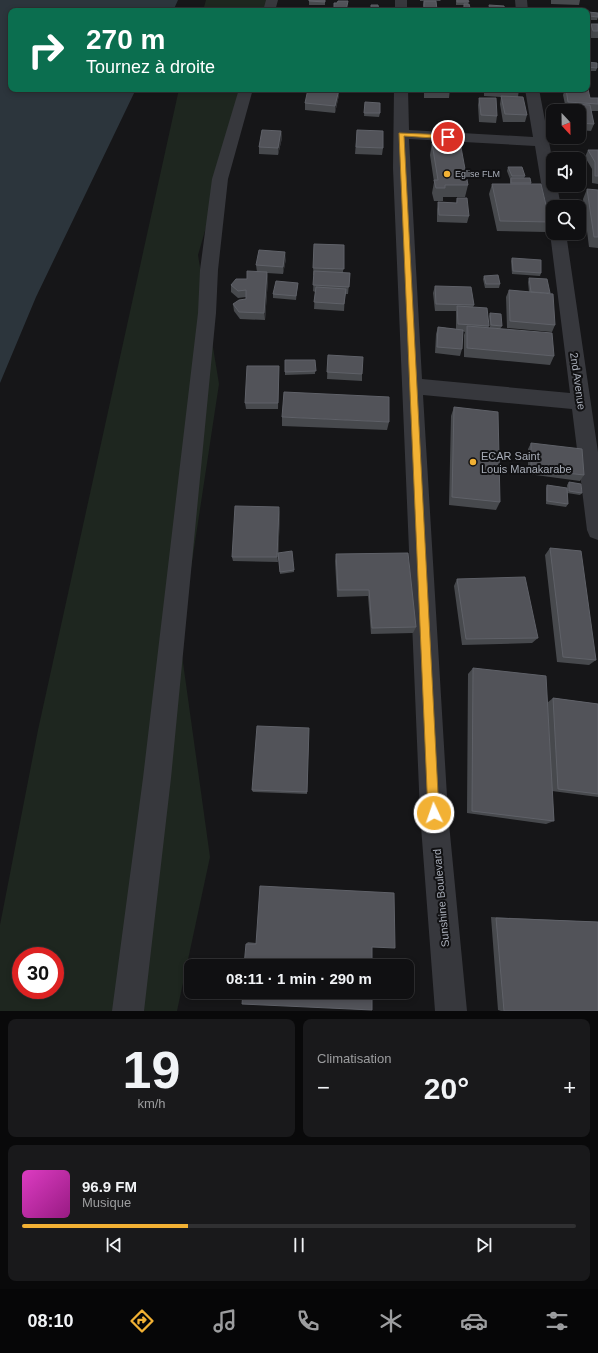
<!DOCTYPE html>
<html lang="fr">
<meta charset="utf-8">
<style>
body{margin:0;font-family:Arial,sans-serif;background:#19191b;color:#f1f3f6;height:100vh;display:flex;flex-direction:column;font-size:15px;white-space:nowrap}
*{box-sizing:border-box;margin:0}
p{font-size:13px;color:#9c9d9f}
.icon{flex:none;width:22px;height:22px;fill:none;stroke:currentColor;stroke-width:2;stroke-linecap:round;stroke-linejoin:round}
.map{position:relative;height:1011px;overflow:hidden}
.details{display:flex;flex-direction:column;gap:8px;padding:8px;background:#09090a;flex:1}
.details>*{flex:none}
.guide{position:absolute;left:8px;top:8px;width:582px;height:84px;border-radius:8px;box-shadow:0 2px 6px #0003,0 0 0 1px #303032;background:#0b6e4f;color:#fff;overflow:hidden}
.needle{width:26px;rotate:158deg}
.fabs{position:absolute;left:546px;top:104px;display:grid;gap:8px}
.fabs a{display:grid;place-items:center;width:40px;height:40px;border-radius:8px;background:#101012;box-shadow:0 2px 6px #0003,0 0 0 1px #303032;font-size:20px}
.speed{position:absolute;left:12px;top:947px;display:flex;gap:8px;font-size:20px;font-weight:700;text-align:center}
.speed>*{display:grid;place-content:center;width:52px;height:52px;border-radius:50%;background:#101012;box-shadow:0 2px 6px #0003,0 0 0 1px #303032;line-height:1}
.speed .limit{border:6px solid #d22;background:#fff;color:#111}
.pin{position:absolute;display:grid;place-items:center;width:34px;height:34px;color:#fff;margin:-17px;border:2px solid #fff;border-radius:50%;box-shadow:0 1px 4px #0007}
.me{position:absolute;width:44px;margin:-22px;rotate:357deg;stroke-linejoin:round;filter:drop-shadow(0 0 3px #0008)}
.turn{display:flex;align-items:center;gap:14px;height:84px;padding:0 12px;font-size:18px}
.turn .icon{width:52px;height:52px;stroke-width:2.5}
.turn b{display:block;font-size:28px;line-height:34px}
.big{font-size:30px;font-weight:800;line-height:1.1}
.details .widget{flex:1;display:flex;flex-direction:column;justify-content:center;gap:6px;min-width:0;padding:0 14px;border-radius:8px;background:#19191b}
.details .dial{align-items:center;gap:0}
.dial b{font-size:52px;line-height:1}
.song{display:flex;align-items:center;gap:12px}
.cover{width:48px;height:48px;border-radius:6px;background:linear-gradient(135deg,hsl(310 70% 55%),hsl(310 70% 35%))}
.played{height:4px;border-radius:2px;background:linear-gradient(90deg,#f2b134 30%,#303032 30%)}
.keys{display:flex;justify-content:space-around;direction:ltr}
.heat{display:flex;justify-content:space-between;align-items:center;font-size:22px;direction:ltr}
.details .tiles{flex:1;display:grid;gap:8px;grid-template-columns:1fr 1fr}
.widget:last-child{grid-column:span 2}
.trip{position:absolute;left:184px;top:959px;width:230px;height:40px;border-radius:8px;background:#101012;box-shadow:0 2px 6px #0003,0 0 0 1px #303032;font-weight:800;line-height:40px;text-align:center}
.tab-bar{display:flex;height:64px;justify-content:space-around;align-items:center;background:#060607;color:#9c9d9f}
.tab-bar .icon{width:28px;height:28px}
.tab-bar .selected{color:#f2b134}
.tab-bar b{font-size:18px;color:#f1f3f6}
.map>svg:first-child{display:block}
.green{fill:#1e261f;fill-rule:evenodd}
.water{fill:#2c353c}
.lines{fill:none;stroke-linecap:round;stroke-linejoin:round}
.street{fill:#37383d;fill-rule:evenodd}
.wall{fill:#47494d}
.shaded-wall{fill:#2f3033}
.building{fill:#525359;stroke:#5f6168}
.route{fill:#f2b134;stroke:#9d7322}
.poi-dot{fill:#f2b134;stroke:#111113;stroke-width:1.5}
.labels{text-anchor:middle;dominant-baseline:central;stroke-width:4;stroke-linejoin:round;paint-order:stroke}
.far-poi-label{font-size:9px;fill:#a8adb8;stroke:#111113;text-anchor:start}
.street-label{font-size:11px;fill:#a8adb8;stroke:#111113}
.poi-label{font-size:11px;fill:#a8adb8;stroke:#111113;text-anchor:start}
</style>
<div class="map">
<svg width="598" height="1011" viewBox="0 0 598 1011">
<rect width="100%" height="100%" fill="#161618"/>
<path class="green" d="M206,0H274L271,11H203Z
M179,89H246L198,255L219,384L180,641L210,857L177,1011H0V925L38,730ZM21,956H55V990H21Z"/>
<path class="water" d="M0,0H178L173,11H11V89H136L36,297L0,383Z"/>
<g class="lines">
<path class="street" d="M266,0H278L275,11H263Z
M395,0H407V11H395Z
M515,0H527L528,11H516Z
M239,89H253L228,179L218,270L216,313L171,778L144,1011H112L143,778L198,313L200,270L212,179Z
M394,89H408L409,130L533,137L525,89H539L553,163V185H557L561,207H553V212L547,211L545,207L535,146L409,139L422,379L570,393L550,233L553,229V233H566L598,452V540L590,537L587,530L572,409L423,395L448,813L467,1011H435L420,813L393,168Z"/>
</g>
<path class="wall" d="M309,0H325V5H309Z
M420,0H441L440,1H420Z
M456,0H468V4L470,8L469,11H463L464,5H456Z
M551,0H580L579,5L551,4Z
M424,1L437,10V11H424L423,5Z
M588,12L598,13V17L597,20H588L587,16Z
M591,24H598V38H591L589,31Z
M587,54L590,58L589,61H587Z
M587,62L597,68L596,71H587Z
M424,89H450L449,98H424Z
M450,89H465V90Z
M484,89H519L518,97L527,115L525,122H503L500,104L501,97L484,96Z
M565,89H579L590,98H598V111H591L594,124L591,131L579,130V111H568L569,110L566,109L563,95Z
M339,95L335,113L305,110V103Z
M479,98L497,116L496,123L479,122L478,105Z
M365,102L380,113L379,117L364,116Z
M357,130L383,148L382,155L355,154Z
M281,131L282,138L278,155L259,154V147Z
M432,143L468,185L465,197H443V201H434L432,193L434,182L430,155Z
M588,150H598V184L592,183V169L585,157Z
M508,167L525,176L524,178L531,183V184L550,222L547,232L497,231L489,194L492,184H510V179L507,171Z
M587,189L598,190V248L589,247L583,199Z
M457,198L469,216L467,223L437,222V209L438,202L456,203Z
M314,244L344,245L343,273H350L348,294H345L344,311L314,309L315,292L313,291L314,275H313Z
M512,258L541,273L540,276L512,274L511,261Z
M286,259L283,274L267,273L268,279L265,320L240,319L234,311L233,304L246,299V297L238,298L231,292V285L247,279L257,272L256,265Z
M484,276L500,284L499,288H485L483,279Z
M529,278L555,325L552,332L507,328L506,297L509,290L529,292L528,282Z
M298,283L296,300L273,298V294Z
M435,286L474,305L473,307L489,326L488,327L490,328L489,316L490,313L502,326L500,329L554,356L550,365L464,357V335L465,332L462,331V349L460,356L435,353L436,334L438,327L456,329V311H435L433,293Z
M328,355L362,374V381L327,379Z
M285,360H315V374L285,375Z
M279,366L278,409H246L245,403Z
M454,407L500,502L496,510L449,505L451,416Z
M282,417L389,422L387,430L282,426Z
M531,443L584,475L580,481L528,474V449Z
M569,482L582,493L580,495L567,493L568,504L566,507L546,504V488L547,485L567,488V485Z
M280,512L278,562L233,561L232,557Z
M550,548L596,660L589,665L557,662L545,555Z
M278,553L294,570V572L280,574Z
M336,554L416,627L413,633L371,634L368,596L337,597L335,561Z
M457,579L538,638L532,643L462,645L454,586Z
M473,668L547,703L553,698L598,704V797L552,791L554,821L546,824L467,813L468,674Z
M309,728L307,794L253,792L252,790Z
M491,917L598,922V1011H501L498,1010Z
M248,942L256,943L372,947L246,944Z"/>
<path class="shaded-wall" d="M339,89V95L335,113V106Z
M281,131L282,138L278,155V148Z
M285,252L286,259L283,274V267Z
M267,272L268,279L265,320L264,313Z
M279,507L280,512L278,562L277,557Z"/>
<path class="building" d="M309,0H325V2L309,1Z
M457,0H468L469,2H457Z
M338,1H348L346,11H334V3H337Z
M424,1H436L437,10H424Z
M464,4H469L470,8H464Z
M371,5H378L379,10H371Z
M489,5L504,6L505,11H490Z
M442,8L452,9V11H442Z
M553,8H564L565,11H554Z
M588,12L598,13V17L589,16Z
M591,24H598V31H593Z
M587,54H589L590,58H587Z
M587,62L597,63V68L587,67Z
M308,89H339L335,106L305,103Z
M425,89H450V91L426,90Z
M492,89H519V91Z
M566,89H588L590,98H598V104L568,102Z
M501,96L523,97L527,115L505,114Z
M479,98H496L497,116L481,115Z
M365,102L380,103V113H364Z
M571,104L590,105L594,124L579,123V111H572Z
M262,130L281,131L278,148L259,147Z
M357,130L383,131V148L356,147Z
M460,142L468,185H445V188H436L434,180H438L432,143Z
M588,150H598V176H595V162Z
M508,167H522L525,176H512Z
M511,178H530L531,183H511Z
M492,184H541L550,222L500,221Z
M587,189L598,190V237H594Z
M457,198H467L469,216L439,215L438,202L457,203Z
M314,244L344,245V269L313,268Z
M259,250L285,252L283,267L256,265Z
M512,258L541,260V273L513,271Z
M247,271L267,272L264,313L239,312L233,304L239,300L246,299V290L238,291L231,285L236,279H247Z
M314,271L350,273L349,287L313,285Z
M498,275L500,284H486L484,276Z
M529,278L547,279L550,293L531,292Z
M276,281L298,283L296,296L273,294Z
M435,286L471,287L474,305L436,304Z
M316,287L346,289L344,304L314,302Z
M509,290L553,294L555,325L510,321Z
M457,306L487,308L489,326L458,324Z
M490,313L501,314L502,326L491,325Z
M467,326L552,333L554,356L467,348Z
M438,327L463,330L462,349L437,347Z
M328,355L363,357L362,374L327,372Z
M285,360H315L316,371L285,372Z
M247,366H279L278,403H245Z
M284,392L389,397V422L282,417Z
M454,407L498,412L500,502L452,497Z
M531,443L582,449L584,475L531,469Z
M569,482L581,484L582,493L569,491Z
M547,485L567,488L568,504L547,501Z
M235,506L279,507L277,557H232Z
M550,548L581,551L596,660L563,657Z
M292,551L294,570L280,572L278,553Z
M408,553L416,627L372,628L369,590H338L336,554Z
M525,577L538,638L466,639L457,579Z
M473,668L546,676L554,821L472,811Z
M553,698L598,704V794L558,789Z
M257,726L309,728L307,792L252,790Z
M260,886L394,893L395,948L372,947V966H244L246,944H256Z
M496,918L598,922V1011H504Z
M243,992H372V1010L242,1004Z"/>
<path class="route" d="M399,133L448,135L451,137L448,139L404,136L439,813L438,817L434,819L430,817L428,813Z"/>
<g class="poi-dot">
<circle cx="447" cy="174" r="4"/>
<circle cx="473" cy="462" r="4"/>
</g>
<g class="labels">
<g class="far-poi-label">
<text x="455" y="174">Eglise FLM</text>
</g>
<g class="street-label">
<text transform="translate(578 381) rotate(82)">2nd Avenue</text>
<text transform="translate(441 898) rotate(-95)">Sunshine Boulevard</text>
</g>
<g class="poi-label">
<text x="481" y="456">ECAR Saint<tspan x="481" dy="13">Louis Manakarabe</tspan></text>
</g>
</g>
</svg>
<div class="fabs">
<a><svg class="needle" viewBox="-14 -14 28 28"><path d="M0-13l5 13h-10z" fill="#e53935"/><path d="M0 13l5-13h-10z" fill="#9c9d9f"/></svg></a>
<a><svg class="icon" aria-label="sound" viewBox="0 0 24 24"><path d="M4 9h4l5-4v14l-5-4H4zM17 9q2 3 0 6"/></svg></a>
<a><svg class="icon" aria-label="search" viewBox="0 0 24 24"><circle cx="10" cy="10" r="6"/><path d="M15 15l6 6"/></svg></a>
</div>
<div class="speed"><div class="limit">30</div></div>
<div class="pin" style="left:448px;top:137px;background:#d93025"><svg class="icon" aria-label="arrive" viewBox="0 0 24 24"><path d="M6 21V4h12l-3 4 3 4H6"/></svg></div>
<svg class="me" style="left:434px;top:813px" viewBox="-20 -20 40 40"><circle r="17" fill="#f2b134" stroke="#fff" stroke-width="3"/><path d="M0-11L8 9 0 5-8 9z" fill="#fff"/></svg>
<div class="trip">08:11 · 1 min · 290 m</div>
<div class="guide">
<div class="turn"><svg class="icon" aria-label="right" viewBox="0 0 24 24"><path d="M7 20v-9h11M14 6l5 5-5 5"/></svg><div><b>270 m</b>Tournez à droite</div></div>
</div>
</div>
<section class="details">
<div class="tiles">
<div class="widget dial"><b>19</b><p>km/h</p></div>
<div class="widget"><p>Climatisation</p>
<div class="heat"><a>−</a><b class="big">20°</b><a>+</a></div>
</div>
<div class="widget">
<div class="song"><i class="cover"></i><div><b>96.9 FM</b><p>Musique</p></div></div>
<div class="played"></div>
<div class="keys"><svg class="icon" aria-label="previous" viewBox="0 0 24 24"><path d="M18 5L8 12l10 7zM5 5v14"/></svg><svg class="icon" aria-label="pause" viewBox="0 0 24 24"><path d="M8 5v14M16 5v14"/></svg><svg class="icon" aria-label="next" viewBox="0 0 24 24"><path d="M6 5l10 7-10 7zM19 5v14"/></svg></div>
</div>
</div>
</section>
<nav class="tab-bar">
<b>08:10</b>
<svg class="icon selected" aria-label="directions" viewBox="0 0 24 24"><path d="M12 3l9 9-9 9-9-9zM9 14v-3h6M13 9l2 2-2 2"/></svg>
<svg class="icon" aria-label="music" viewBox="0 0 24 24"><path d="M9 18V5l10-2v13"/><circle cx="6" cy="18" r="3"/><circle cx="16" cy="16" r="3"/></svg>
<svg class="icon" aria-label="phone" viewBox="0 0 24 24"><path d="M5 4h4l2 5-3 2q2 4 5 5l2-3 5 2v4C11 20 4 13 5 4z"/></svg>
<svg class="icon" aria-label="climate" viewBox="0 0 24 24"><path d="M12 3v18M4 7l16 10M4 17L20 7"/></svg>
<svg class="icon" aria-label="car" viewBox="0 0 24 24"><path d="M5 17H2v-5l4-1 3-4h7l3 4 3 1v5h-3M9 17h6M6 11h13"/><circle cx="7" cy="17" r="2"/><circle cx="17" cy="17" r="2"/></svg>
<svg class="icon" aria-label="filters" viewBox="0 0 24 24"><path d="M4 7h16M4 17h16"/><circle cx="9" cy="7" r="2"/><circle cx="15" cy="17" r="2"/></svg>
</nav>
